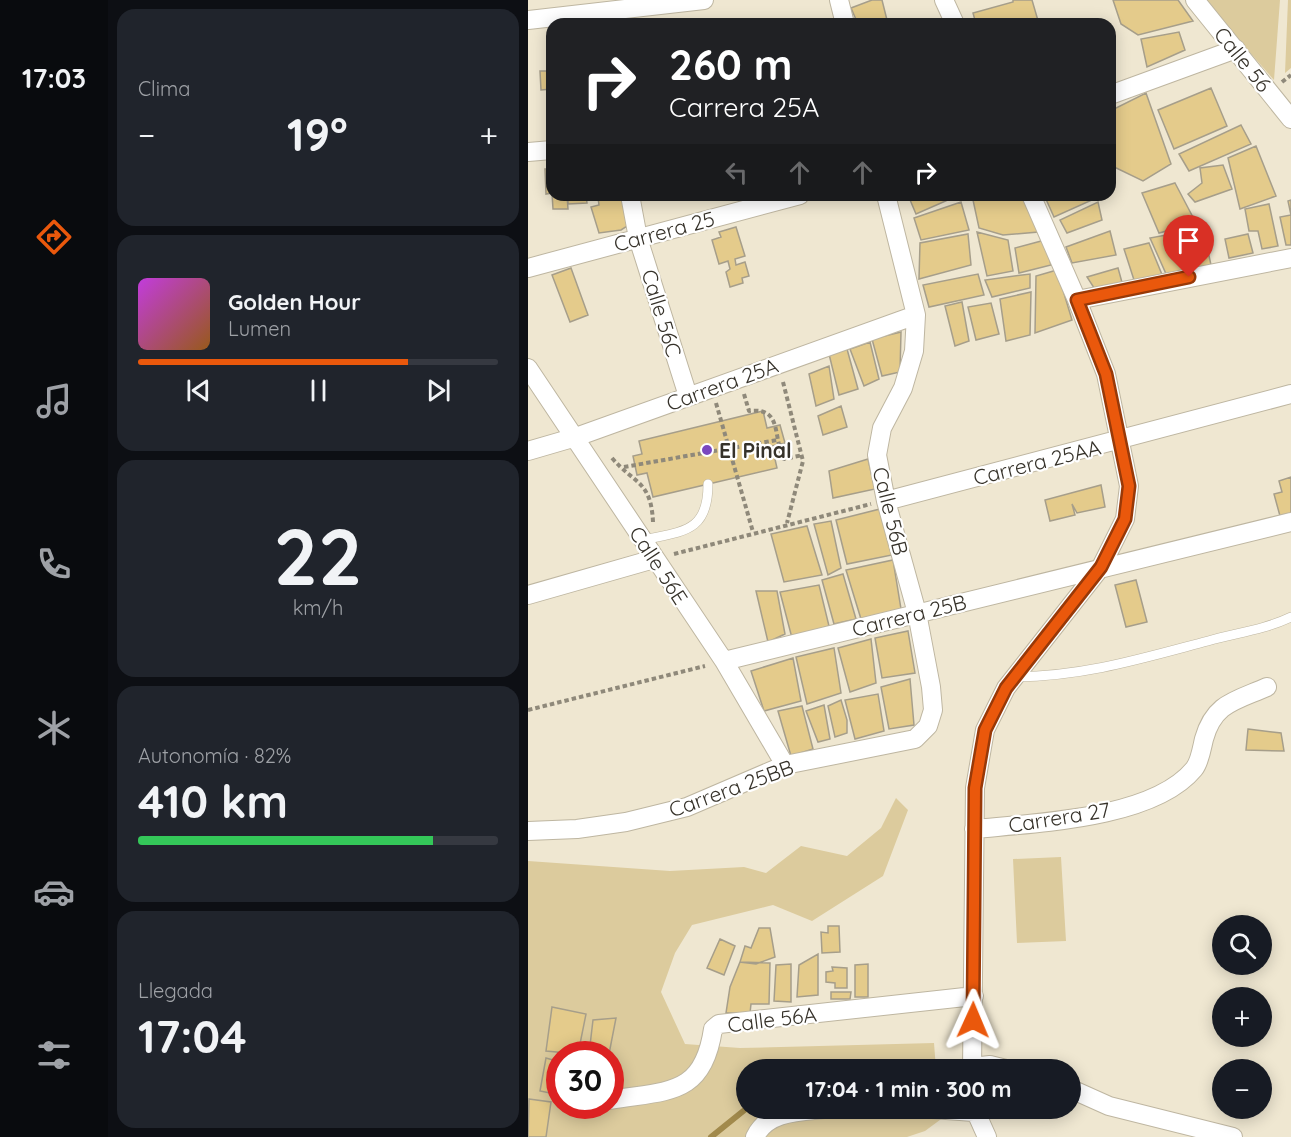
<!DOCTYPE html>
<html lang="es">
<meta charset="utf-8">
<style>
body{margin:0;font-family:Quicksand,sans-serif;background:#20242c;color:#f1f3f6;height:100vh;display:flex;flex-direction:column;font-size:22px;white-space:nowrap}
*{box-sizing:border-box;margin:0}
p{font-size:20px;color:#9ea1a6}
.icon{flex:none;width:33px;height:33px;fill:none;stroke:currentColor;stroke-width:2;stroke-linecap:round;stroke-linejoin:round}
.map{position:relative;flex:1;overflow:hidden}
.panel{display:flex;flex-direction:column;gap:9px;padding:9px;background:#0d0f14;width:420px}
.panel>*{flex:none}
.top-card{position:absolute;left:18px;top:18px;width:570px;height:183px;border-radius:18px;box-shadow:0 3px 15px #0003;background:#202124;color:#fff;overflow:hidden}
.fabs{position:absolute;left:684px;top:915px;display:grid;gap:12px}
.fabs a{display:grid;place-items:center;width:60px;height:60px;border-radius:50%;background:#171b24;box-shadow:0 3px 15px #0003;font-size:30px}
.speed{position:absolute;left:18px;top:1041px;display:flex;gap:12px;font-size:30px;font-weight:700;text-align:center}
.speed>*{display:grid;place-content:center;width:78px;height:78px;border-radius:50%;background:#171b24;box-shadow:0 3px 15px #0003;line-height:1}
.speed .limit{border:9px solid #d22;background:#fff;color:#111}
.pin{position:absolute;display:grid;place-items:center;width:51px;height:51px;color:#fff;margin:-62px -26px;border-radius:50% 50% 50% 0;rotate:-45deg;box-shadow:0 0 6px #0007}
.pin .icon{rotate:45deg}
.me{position:absolute;width:66px;margin:-33px;rotate:1deg;stroke-linejoin:round;filter:drop-shadow(0 0 4px #0008)}
.turn{display:flex;align-items:center;gap:21px;height:126px;padding:0 24px;font-size:27px}
.turn .icon{width:78px;height:78px;stroke-width:2.5}
.turn b{display:block;font-size:42px;line-height:51px}
.lanes{display:flex;align-items:center;height:57px;padding:0 24px;background:#0003;justify-content:center;gap:30px;direction:ltr}
.lanes .off{opacity:.35}
.big{font-size:45px;font-weight:700;line-height:1.1}
.panel .tile{flex:1;display:flex;flex-direction:column;justify-content:center;gap:9px;min-width:0;padding:0 21px;border-radius:18px;background:#20242c}
.panel .dial{align-items:center;gap:0}
.dial b{font-size:78px;line-height:1}
.song{display:flex;align-items:center;gap:18px}
.cover{width:72px;height:72px;border-radius:9px;background:linear-gradient(135deg,hsl(290 70% 55%),hsl(30 70% 35%))}
.played{height:6px;border-radius:3px;background:linear-gradient(90deg,#ea580c 75%,#363941 75%)}
.keys{display:flex;justify-content:space-around;direction:ltr}
.heat{display:flex;justify-content:space-between;align-items:center;font-size:33px;direction:ltr}
.charge{height:9px;border-radius:4px;background:linear-gradient(90deg,#34c759 82%,#363941 0)}
.trip{position:absolute;left:208px;top:1059px;width:345px;height:60px;border-radius:30px;background:#171b24;box-shadow:0 3px 15px #0003;font-weight:700;line-height:60px;text-align:center}
main{display:flex;flex:1;min-height:0}
.menu{display:flex;flex-direction:column;width:108px;justify-content:space-around;align-items:center;background:#090b0e;color:#9ea1a6}
.menu .icon{width:42px;height:42px}
.menu .on{color:#ea580c}
.menu b{font-size:27px;color:#f1f3f6}
.map>svg:first-child{display:block}
.green{fill:#dccb9d;fill-rule:evenodd}
.lines{fill:none;stroke-linecap:round;stroke-linejoin:round}
.stream{stroke:#a28a4c;stroke-width:6}
.building{fill:#e4cb8b;stroke:#a69e8a;stroke-width:1.5}
.service-casing{stroke:#beb6a1;stroke-width:10}
.minor-casing{stroke:#beb6a1;stroke-width:20}
.path{stroke:#8f897a;stroke-width:4;stroke-dasharray:4.5 3;stroke-linecap:butt}
.service{stroke:#fff;stroke-width:9}
.minor{stroke:#fff;stroke-width:18}
.route-casing{stroke:#983908;stroke-width:15}
.route{stroke:#ea580c;stroke-width:10}
.poi-dot{fill:#7a47bf;stroke:#fff;stroke-width:2}
.labels{text-anchor:middle;dominant-baseline:central;stroke-width:4.5;stroke-linejoin:round;paint-order:stroke}
.street-label{font-size:21px;fill:#36322a;stroke:#fff}
.poi-label{font-size:21px;font-weight:bold;fill:#36322a;stroke:#fff;text-anchor:start}
</style>
<main>
<nav class="menu">
<b>17:03</b>
<svg class="icon on" aria-label="directions" viewBox="0 0 24 24"><path d="M12 3l9 9-9 9-9-9zM9 14v-3h6M13 9l2 2-2 2"/></svg>
<svg class="icon" aria-label="music" viewBox="0 0 24 24"><path d="M9 18V5l10-2v13"/><circle cx="6" cy="18" r="3"/><circle cx="16" cy="16" r="3"/></svg>
<svg class="icon" aria-label="phone" viewBox="0 0 24 24"><path d="M5 4h4l2 5-3 2q2 4 5 5l2-3 5 2v4C11 20 4 13 5 4z"/></svg>
<svg class="icon" aria-label="climate" viewBox="0 0 24 24"><path d="M12 3v18M4 7l16 10M4 17L20 7"/></svg>
<svg class="icon" aria-label="car" viewBox="0 0 24 24"><path d="M5 17H2v-5l4-1 3-4h7l3 4 3 1v5h-3M9 17h6M6 11h13"/><circle cx="7" cy="17" r="2"/><circle cx="17" cy="17" r="2"/></svg>
<svg class="icon" aria-label="filters" viewBox="0 0 24 24"><path d="M4 7h16M4 17h16"/><circle cx="9" cy="7" r="2"/><circle cx="15" cy="17" r="2"/></svg>
</nav>
<section class="panel">
<div class="tile"><p>Clima</p>
<div class="heat"><a>−</a><b class="big">19°</b><a>+</a></div>
</div>
<div class="tile">
<div class="song"><i class="cover"></i><div><b>Golden Hour</b><p>Lumen</p></div></div>
<div class="played"></div>
<div class="keys"><svg class="icon" aria-label="previous" viewBox="0 0 24 24"><path d="M18 5L8 12l10 7zM5 5v14"/></svg><svg class="icon" aria-label="pause" viewBox="0 0 24 24"><path d="M8 5v14M16 5v14"/></svg><svg class="icon" aria-label="next" viewBox="0 0 24 24"><path d="M6 5l10 7-10 7zM19 5v14"/></svg></div>
</div>
<div class="tile dial"><b>22</b><p>km/h</p></div>
<div class="tile"><p>Autonomía · 82%</p><b class="big">410 km</b><div class="charge"></div></div>
<div class="tile"><p>Llegada</p><b class="big">17:04</b></div>
</section>
<div class="map">
<svg width="763" height="1137" viewBox="0 0 763 1137">
<rect width="100%" height="100%" fill="#efe7d1"/>
<path class="green" d="M676,0H752L746,80Z
M760,0H763V68L757,73Z
M368,798L380,810L355,876L284,921L245,905L164,925L147,953L133,992L157,1044L212,1048L406,1043L408,1069L219,1070V1108H417L420,1114L397,1131L379,1137H0V861L142,871L216,867L238,873L273,846L319,856L353,828ZM32,1054H82V1106H32Z
M533,857L538,941L489,943L485,859Z"/>
<g class="lines">
<path class="stream" d="M183,1137L219,1108"/>
</g>
<path class="building" d="M344,0H354L360,24H330L323,8Z
M485,0H504L511,24H448L445,13L485,2Z
M585,0H650L665,21L610,35L593,24Z
M218,19V24H199V20Z
M651,32L657,50L619,67L613,39Z
M12,71H24V89L13,90Z
M683,88L699,126L646,149L630,110Z
M618,93L643,164L615,181L582,165V111Z
M713,125L723,144L661,171L651,154Z
M728,146L748,196L712,209L700,158Z
M695,165L704,189L667,202L660,194L674,183L672,168Z
M17,169H24V195H39L40,209H25L24,193L18,194Z
M647,183L668,223L631,233L614,193Z
M40,195H58L59,203L40,204Z
M62,195H96L101,225L93,230L71,233L63,207L71,205L70,198L62,199Z
M380,195H429V196L388,214Z
M460,195H496L510,232L475,235L451,228L445,200Z
M522,195H561L564,200L526,217L517,197Z
M763,200V245H758L752,217L763,215L760,201Z
M433,202L441,230L393,240L386,218Z
M570,202L574,220L539,233L532,220Z
M741,204L750,246L734,249L730,231H721L717,209Z
M208,227L217,256L207,259L208,265L217,262L221,276L214,278L215,283L202,287L198,272L202,269L200,261L191,264L184,240L193,237L191,232Z
M675,228L683,265L639,276L622,238Z
M582,231L588,255L544,263L538,247Z
M449,232L480,240L485,271L459,276Z
M440,234L443,265L391,279L392,243Z
M720,234L725,253L701,258L697,239Z
M517,240L523,265L491,273L487,248Z
M621,243L635,277L607,283L596,249Z
M43,268L60,315L42,322L24,275Z
M590,268L595,286L568,291L559,277Z
M529,270L544,320L507,333L508,276Z
M450,274L456,295L401,307L395,285Z
M502,274V288L464,297L457,280Z
M503,292L502,335L478,341L472,299Z
M434,302L441,341L427,346L417,306Z
M463,303L471,334L448,340L440,307Z
M373,332L372,372L354,376L344,339Z
M342,342L351,379L336,386L322,349Z
M319,349L330,389L311,395L301,354Z
M301,366L306,399L288,406L281,374Z
M313,406L319,427L295,435L290,416Z
M235,411L239,428L252,425L257,443L244,446L249,468L125,497L119,473L109,475L105,456L114,454L111,441Z
M340,459L347,489L305,498L301,471Z
M763,477V514L752,516L746,494L754,492L751,481Z
M573,485L577,507L549,513L544,504L547,515L522,521L517,500Z
M352,509L364,555L319,564L308,520Z
M303,521L313,568L300,575L286,524Z
M279,526L294,575L256,582L243,534Z
M365,560L373,609L333,619L318,570Z
M315,574L328,619L306,624L294,580Z
M608,580L619,622L598,627L587,585Z
M291,585L301,626L264,638L252,592Z
M228,591H249L257,634L240,642Z
M380,631L387,673L354,678L347,638Z
M343,639L348,683L322,692L310,648Z
M306,648L313,693L279,704L268,657Z
M265,658L273,701L236,711L223,671Z
M382,679L386,725L361,729L353,687Z
M350,694L356,731L327,739L317,700Z
M313,700L319,720V733L307,737L300,706Z
M296,705L302,739L290,742L278,711Z
M274,706L285,749L263,756L250,711Z
M720,729L753,733L756,751L718,750Z
M300,926H311L312,952L294,953L293,932L300,933Z
M231,928H242L247,957L228,964L212,962L217,946L223,948Z
M192,939L207,946L196,975L179,968Z
M290,954V995L269,997L271,965Z
M212,962L242,963L241,1004H223L222,1013H198L202,987Z
M263,964V1002L246,1001L248,965Z
M340,964V997H327V965Z
M304,967L319,968V988H307V983L298,982V972L305,971Z
M303,992H323L322,999H303Z
M24,1007L58,1014L50,1054L18,1051Z
M88,1018L81,1054H61L65,1020Z
M18,1058L32,1062V1095L12,1091Z
M1,1099L23,1102L18,1137H0Z"/>
<g class="lines">
<defs>
<path id="service" d="M115,540C156,531 180,532 180,484
M487,677C557,676 612,659 680,641C708,633 736,630 763,617"/>
<path id="minor" d="M311,0L317,24
M416,0L427,24
M667,0L763,119
M0,20L176,0
M582,95L708,49
M0,152L24,150
M102,195L110,238L160,396
M0,268L272,195
M549,300L763,258
M0,368L196,661L257,765
M0,451L48,437L388,315
M358,501L763,394
M0,595L126,559
M196,661L763,522
M446,829C507,823 625,819 666,769C672,762 674,747 676,739C686,703 707,701 739,687
M0,831L49,829L98,822L159,807L257,765L387,739L400,726L405,710L403,687L389,613L358,501L349,455L354,428L375,388L386,351L388,315L358,195
M444,1067L462,1065L482,1070
M444,1070L447,788L457,730L478,688L573,567L597,519L601,486L578,374L549,300L503,195
M543,1089L581,1106L705,1137
M82,1100C139,1090 175,1097 185,1029L191,1024L446,996
M390,1108L446,1112
M446,1108L459,1137
M227,1137C240,1109 277,1112 305,1108"/>
</defs>
<use href="#service" class="service-casing"/>
<use href="#minor" class="minor-casing"/>
<path class="path" d="M754,82L763,75
M255,382L275,461L259,523
M216,394L221,411C255,407 244,436 256,459L275,455
M188,403L225,532
M84,458C106,484 123,480 125,522
M96,467L249,440
M146,554L343,504
M0,710L177,666"/>
<use href="#service" class="service"/>
<use href="#minor" class="minor"/>
</g>
<g class="lines">
<defs>
<path id="route" d="M445,1020L447,788L457,730L478,688L573,567L597,519L601,486L578,374L549,300L661,277"/>
</defs>
<use href="#route" class="route-casing"/>
<use href="#route" class="route"/>
</g>
<circle class="poi-dot" cx="179" cy="450" r="6"/>
<g class="labels">
<g class="street-label">
<text transform="translate(715 59) rotate(51)">Calle 56</text>
<text transform="translate(136 231) rotate(-15)">Carrera 25</text>
<text transform="translate(134 313) rotate(73)">Calle 56C</text>
<text transform="translate(194 384) rotate(-20)">Carrera 25A</text>
<text transform="translate(509 462) rotate(-14)">Carrera 25AA</text>
<text transform="translate(363 511) rotate(76)">Calle 56B</text>
<text transform="translate(131 565) rotate(57)">Calle 56E</text>
<text transform="translate(381 615) rotate(-14)">Carrera 25B</text>
<text transform="translate(203 788) rotate(-20)">Carrera 25BB</text>
<text transform="translate(531 817) rotate(-9)">Carrera 27</text>
<text transform="translate(244 1019) rotate(-7)">Calle 56A</text>
</g>
<g class="poi-label">
<text x="191" y="450">El Pinal</text>
</g>
</g>
</svg>
<div class="fabs">
<a><svg class="icon" aria-label="search" viewBox="0 0 24 24"><circle cx="10" cy="10" r="6"/><path d="M15 15l6 6"/></svg></a>
<a>+</a>
<a>−</a>
</div>
<div class="speed"><div class="limit">30</div></div>
<div class="pin" style="left:661px;top:277px;background:#d93025"><svg class="icon" aria-label="arrive" viewBox="0 0 24 24"><path d="M6 21V4h12l-3 4 3 4H6"/></svg></div>
<svg class="me" style="left:445px;top:1020px" viewBox="-20 -20 40 40"><path d="M0-17L14 15 0 8-14 15z" fill="#ea580c" stroke="#fff" stroke-width="4"/></svg>
<div class="trip">17:04 · 1 min · 300 m</div>
<div class="top-card">
<div class="turn"><svg class="icon" aria-label="right" viewBox="0 0 24 24"><path d="M7 20v-9h11M14 6l5 5-5 5"/></svg><div><b>260 m</b>Carrera 25A</div></div>
<div class="lanes"><svg class="icon off" aria-label="left" viewBox="0 0 24 24"><path d="M17 20v-9H6M10 6l-5 5 5 5"/></svg><svg class="icon off" aria-label="ahead" viewBox="0 0 24 24"><path d="M12 20V5M6 11l6-6 6 6"/></svg><svg class="icon off" aria-label="ahead" viewBox="0 0 24 24"><path d="M12 20V5M6 11l6-6 6 6"/></svg><svg class="icon" aria-label="right" viewBox="0 0 24 24"><path d="M7 20v-9h11M14 6l5 5-5 5"/></svg></div>
</div>
</div>
</main>
